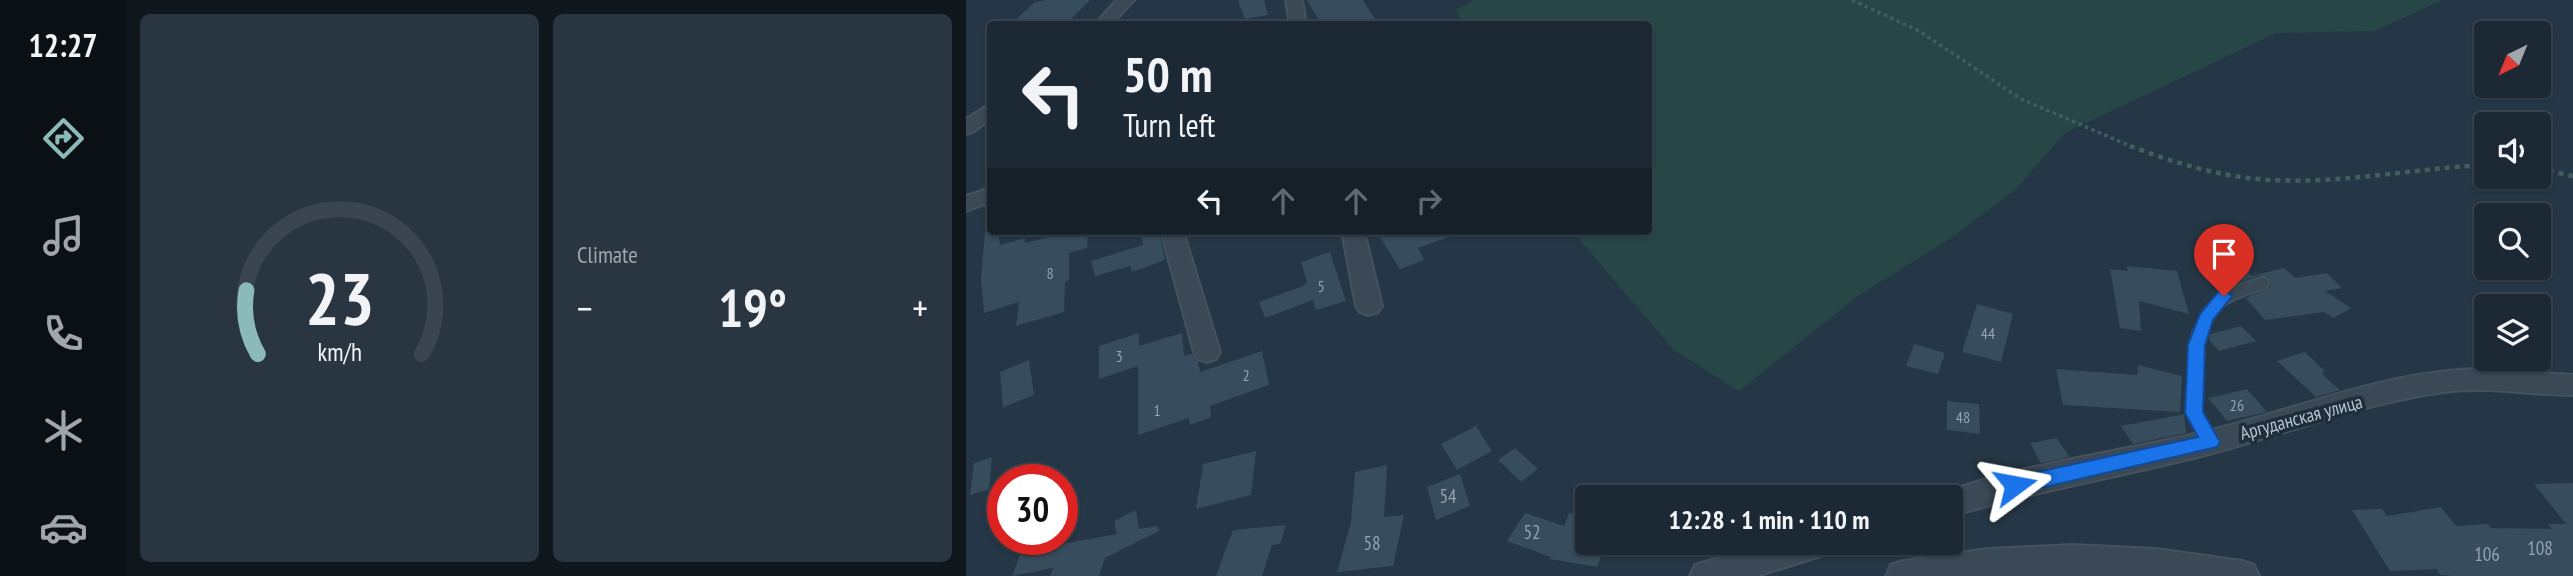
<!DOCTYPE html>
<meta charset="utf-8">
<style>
body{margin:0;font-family:"PT Sans Narrow",sans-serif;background:#293540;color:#f1f3f6;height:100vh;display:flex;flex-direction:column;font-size:26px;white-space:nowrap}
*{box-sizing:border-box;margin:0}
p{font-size:23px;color:#a0a6ac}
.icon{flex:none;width:38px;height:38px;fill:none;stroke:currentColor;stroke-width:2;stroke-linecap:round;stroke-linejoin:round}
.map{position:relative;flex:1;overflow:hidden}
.side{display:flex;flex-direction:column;gap:14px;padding:14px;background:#0f171d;width:840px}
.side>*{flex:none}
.hud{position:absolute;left:21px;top:21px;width:665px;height:214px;border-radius:7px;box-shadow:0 2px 5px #0004,0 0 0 2px #3a454f;background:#1c2934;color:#f1f3f6;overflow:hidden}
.needle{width:46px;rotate:223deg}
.controls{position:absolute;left:1508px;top:21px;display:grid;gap:14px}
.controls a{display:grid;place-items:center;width:77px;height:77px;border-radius:7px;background:#1c2934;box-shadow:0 2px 5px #0004,0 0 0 2px #3a454f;font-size:35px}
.speed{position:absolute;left:21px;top:464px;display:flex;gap:14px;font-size:35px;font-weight:700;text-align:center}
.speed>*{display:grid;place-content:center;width:91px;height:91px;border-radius:50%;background:#1c2934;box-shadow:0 2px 5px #0004,0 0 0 2px #3a454f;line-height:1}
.speed .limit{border:10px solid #d22;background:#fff;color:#111}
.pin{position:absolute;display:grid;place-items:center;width:60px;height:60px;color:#fff;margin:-72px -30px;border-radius:50% 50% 50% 0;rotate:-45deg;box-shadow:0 0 7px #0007}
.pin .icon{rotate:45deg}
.me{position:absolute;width:77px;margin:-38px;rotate:77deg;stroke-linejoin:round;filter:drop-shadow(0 0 5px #0008)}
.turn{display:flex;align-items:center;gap:24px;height:147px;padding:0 21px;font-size:32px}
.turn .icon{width:91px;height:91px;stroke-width:2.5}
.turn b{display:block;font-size:49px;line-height:60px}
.lanes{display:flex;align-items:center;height:66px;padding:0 21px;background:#0003;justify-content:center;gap:35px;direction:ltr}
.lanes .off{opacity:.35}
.big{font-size:52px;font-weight:700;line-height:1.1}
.side .widget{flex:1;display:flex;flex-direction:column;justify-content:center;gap:10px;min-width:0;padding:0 24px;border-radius:10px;background:#293540}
.side .dial{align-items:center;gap:0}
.dial svg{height:182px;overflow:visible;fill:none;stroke:#3a454f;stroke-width:7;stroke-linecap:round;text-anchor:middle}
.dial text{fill:#f1f3f6;stroke:none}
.heat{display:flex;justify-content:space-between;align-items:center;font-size:38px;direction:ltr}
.side .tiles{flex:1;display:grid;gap:14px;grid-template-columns:repeat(2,1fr)}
.trip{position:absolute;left:609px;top:485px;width:388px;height:70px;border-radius:7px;background:#1c2934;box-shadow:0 2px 5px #0004,0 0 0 2px #3a454f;font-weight:700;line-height:70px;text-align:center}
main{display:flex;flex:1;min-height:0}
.tabs{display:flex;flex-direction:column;width:126px;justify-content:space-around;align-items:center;background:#0b1015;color:#a0a6ac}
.tabs .icon{width:49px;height:49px}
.tabs .active{color:#8bbbb9}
.tabs b{font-size:32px;color:#f1f3f6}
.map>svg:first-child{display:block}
.green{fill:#274646}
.building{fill:#374c5c}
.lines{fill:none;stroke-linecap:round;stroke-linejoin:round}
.lane-far1-casing{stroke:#44525e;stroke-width:15}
.lane-casing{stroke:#44525e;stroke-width:18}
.street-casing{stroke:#44525e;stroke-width:4}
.path-far1{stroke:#415e5c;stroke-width:3.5;stroke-dasharray:3.5 3.5;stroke-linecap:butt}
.path{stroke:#415e5c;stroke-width:4.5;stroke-dasharray:5 5;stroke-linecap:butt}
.lane-far1{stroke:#3a4955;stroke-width:11}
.lane{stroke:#3a4955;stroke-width:15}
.street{fill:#3a4955;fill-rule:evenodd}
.route{fill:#1a73e8;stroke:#114b97;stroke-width:2}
.labels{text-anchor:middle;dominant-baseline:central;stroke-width:7;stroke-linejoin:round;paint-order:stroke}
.number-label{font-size:16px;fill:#96a3b0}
.street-label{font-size:19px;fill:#b8c3ce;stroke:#1e2e3a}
.near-number-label{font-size:19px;fill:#96a3b0}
</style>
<main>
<nav class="tabs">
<b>12:27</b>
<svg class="icon active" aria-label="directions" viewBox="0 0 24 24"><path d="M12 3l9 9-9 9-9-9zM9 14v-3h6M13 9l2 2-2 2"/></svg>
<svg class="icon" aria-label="music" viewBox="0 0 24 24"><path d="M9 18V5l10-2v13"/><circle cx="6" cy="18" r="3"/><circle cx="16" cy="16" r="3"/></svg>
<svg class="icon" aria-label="phone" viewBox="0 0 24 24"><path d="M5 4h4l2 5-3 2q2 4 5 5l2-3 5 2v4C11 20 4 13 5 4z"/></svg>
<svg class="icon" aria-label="climate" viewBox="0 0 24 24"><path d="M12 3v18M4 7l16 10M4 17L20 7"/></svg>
<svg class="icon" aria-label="car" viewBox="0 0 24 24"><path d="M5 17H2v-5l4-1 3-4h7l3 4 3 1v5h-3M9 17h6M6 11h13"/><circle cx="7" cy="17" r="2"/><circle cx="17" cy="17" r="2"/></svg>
</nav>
<section class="side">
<div class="tiles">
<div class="widget dial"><svg viewBox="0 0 100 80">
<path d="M14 69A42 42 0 1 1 86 69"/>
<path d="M14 69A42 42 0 0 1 9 41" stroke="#8bbbb9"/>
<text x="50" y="56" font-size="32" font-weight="700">23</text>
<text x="50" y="72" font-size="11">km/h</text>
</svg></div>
<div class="widget"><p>Climate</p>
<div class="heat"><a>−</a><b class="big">19°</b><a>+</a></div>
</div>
</div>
</section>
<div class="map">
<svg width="1607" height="576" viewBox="0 0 1607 576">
<rect width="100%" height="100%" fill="#253746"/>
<path class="green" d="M507,0H1476L1409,31L1310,33L1099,133L1049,190L985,238L892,296L773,391L708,350L606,231H682V24H496L490,10Z"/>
<path class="building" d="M81,0H124L100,24H45L69,2Z
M272,0H298L302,15L279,19Z
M341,0H397L412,24H355Z
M21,208H24V231H32L34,245L59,238V243L106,231H122L121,248L103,253V280L99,282L98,312L50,326L53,302L18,313L15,279Z
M174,231H193L199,260L166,272L164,266L129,276L125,261L177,245Z
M410,231H493L494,233L452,248L458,260L434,269Z
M364,252L380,301L350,310L347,300L299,318L293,302L337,286L341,282L335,262Z
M1268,259L1286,276L1318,268L1330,278L1361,273L1376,288L1359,291L1385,308L1367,318L1358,312L1299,320L1280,298L1303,289L1305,284L1303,277L1294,275L1268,284L1264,279L1256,281L1240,266Z
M1161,266L1211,271L1223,314L1173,301L1175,331L1154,328L1144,269L1162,271Z
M1011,304L1047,314L1035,362L996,352Z
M1275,326L1290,341L1253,351L1243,340L1244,334Z
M173,333V346L216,333L218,356L226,354L232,362L234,372L296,351L303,385L244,406L245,417L224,425L223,418L172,435V366L133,379V346Z
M948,344L979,353L972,374L940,366Z
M1339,352L1359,371L1356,374L1374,390L1350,397L1311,361Z
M63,360L68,395L37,407L34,372Z
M1172,365L1216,376L1214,412L1097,405L1090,369L1171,375Z
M1281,389L1301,412L1261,421L1242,398Z
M981,401L1013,404L1014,434L981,430Z
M1218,414L1220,433L1167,444L1155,426Z
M510,426L526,451L491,470L475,444Z
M1091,438L1103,457L1075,463L1064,443Z
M549,448L572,469L555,482L532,460Z
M290,451L285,495L230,509L237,464Z
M26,457L23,489L4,495L8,463Z
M421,465L418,517L438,515L427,566L371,572L385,522L389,472Z
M494,474L504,506L470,520L461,487Z
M1607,483V576H1489L1474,575L1471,569L1424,571L1386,510L1416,509L1421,516L1475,507L1490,526L1522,524L1525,528L1586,529L1582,524H1600L1568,484Z
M170,510L173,529L191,526L193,531L139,558L133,576H84L87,568L46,576L60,539H79L75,548L151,534L148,521Z
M559,513L598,526L603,513L621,516V542H640L631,567L584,559L585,557L541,541Z
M320,525L314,544L306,545L296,576H250L267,530Z"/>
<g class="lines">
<defs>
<path id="lane-far1" d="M1234,336C1245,297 1262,295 1297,283"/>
<path id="lane" d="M1234,334L1231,345L1228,413L1244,442"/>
<path id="street" d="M151,0H168L146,24H129Z
M320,0H336L340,24H324Z
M24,104V119L7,132L0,134V119Z
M24,188V202L0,211V196Z
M195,231H217L254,352L250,359L241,362L232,359L228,352Z
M376,231H398L416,306L412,312L403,315L394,312L390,306Z
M1516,369L1607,375V395C1566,395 1526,387 1485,391C1402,401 1324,433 1243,454C1158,476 1070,491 985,516V497H972L974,494C1060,463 1154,452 1242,431C1332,409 1422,370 1516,369Z
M804,542H872L867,552L791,576H724L729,565Z
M1106,545L1190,549L1276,561L1288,565L1293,576H920L925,565L937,561L1022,549Z"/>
</defs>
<use href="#lane-far1" class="lane-far1-casing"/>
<use href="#lane" class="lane-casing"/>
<use href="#street" class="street-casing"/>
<path class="path-far1" d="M886,0L953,31L1055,99L1169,148"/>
<path class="path" d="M1164,146C1209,163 1257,178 1306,180C1378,184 1449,168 1521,165
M1573,169L1607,176"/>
<use href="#lane-far1" class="lane-far1"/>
<use href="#lane" class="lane"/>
<use href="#street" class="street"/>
</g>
<path class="route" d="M1258,290L1266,296L1247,320L1239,345L1237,412L1254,442L1251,447L1049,494L1042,491L1039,485L1042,479L1049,477L1232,437L1219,413L1222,345L1234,314L1252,292Z"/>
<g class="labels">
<g class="number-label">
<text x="84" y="273">8</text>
<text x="355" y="286">5</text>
<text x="1022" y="333">44</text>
<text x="153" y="356">3</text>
<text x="280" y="375">2</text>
<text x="1271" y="405">26</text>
<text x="191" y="410">1</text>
<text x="997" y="417">48</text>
</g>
<g class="street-label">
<text transform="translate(1335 417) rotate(-15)">Аргуданская улица</text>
</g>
<g class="near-number-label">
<text x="482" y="496">54</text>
<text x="566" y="532">52</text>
<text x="406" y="543">58</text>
<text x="1574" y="548">108</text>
<text x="1521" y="554">106</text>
</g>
</g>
</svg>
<div class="controls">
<a><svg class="needle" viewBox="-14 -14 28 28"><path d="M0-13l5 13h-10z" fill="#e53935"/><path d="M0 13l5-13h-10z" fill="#a0a6ac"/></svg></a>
<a><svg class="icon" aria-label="sound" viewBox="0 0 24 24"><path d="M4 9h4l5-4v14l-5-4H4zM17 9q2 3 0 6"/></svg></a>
<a><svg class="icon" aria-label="search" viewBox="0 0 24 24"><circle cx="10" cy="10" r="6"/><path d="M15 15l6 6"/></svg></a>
<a><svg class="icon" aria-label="layers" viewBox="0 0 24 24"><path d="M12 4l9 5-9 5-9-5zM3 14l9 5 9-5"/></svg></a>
</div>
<div class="speed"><div class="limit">30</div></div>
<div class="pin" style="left:1258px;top:296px;background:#d93025"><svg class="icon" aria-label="arrive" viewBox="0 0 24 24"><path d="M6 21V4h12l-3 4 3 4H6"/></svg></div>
<svg class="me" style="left:1049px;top:485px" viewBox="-20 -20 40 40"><path d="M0-17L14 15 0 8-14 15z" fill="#1a73e8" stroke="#fff" stroke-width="4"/></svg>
<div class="trip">12:28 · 1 min · 110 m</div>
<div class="hud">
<div class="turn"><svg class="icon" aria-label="left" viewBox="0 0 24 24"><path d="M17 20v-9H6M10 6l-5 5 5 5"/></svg><div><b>50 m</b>Turn left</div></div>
<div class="lanes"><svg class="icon" aria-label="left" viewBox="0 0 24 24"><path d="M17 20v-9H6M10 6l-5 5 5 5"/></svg><svg class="icon off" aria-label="ahead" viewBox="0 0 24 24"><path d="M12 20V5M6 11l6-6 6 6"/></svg><svg class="icon off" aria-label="ahead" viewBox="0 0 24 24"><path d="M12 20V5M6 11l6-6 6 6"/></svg><svg class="icon off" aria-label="right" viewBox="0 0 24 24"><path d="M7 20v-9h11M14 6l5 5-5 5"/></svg></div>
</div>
</div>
</main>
